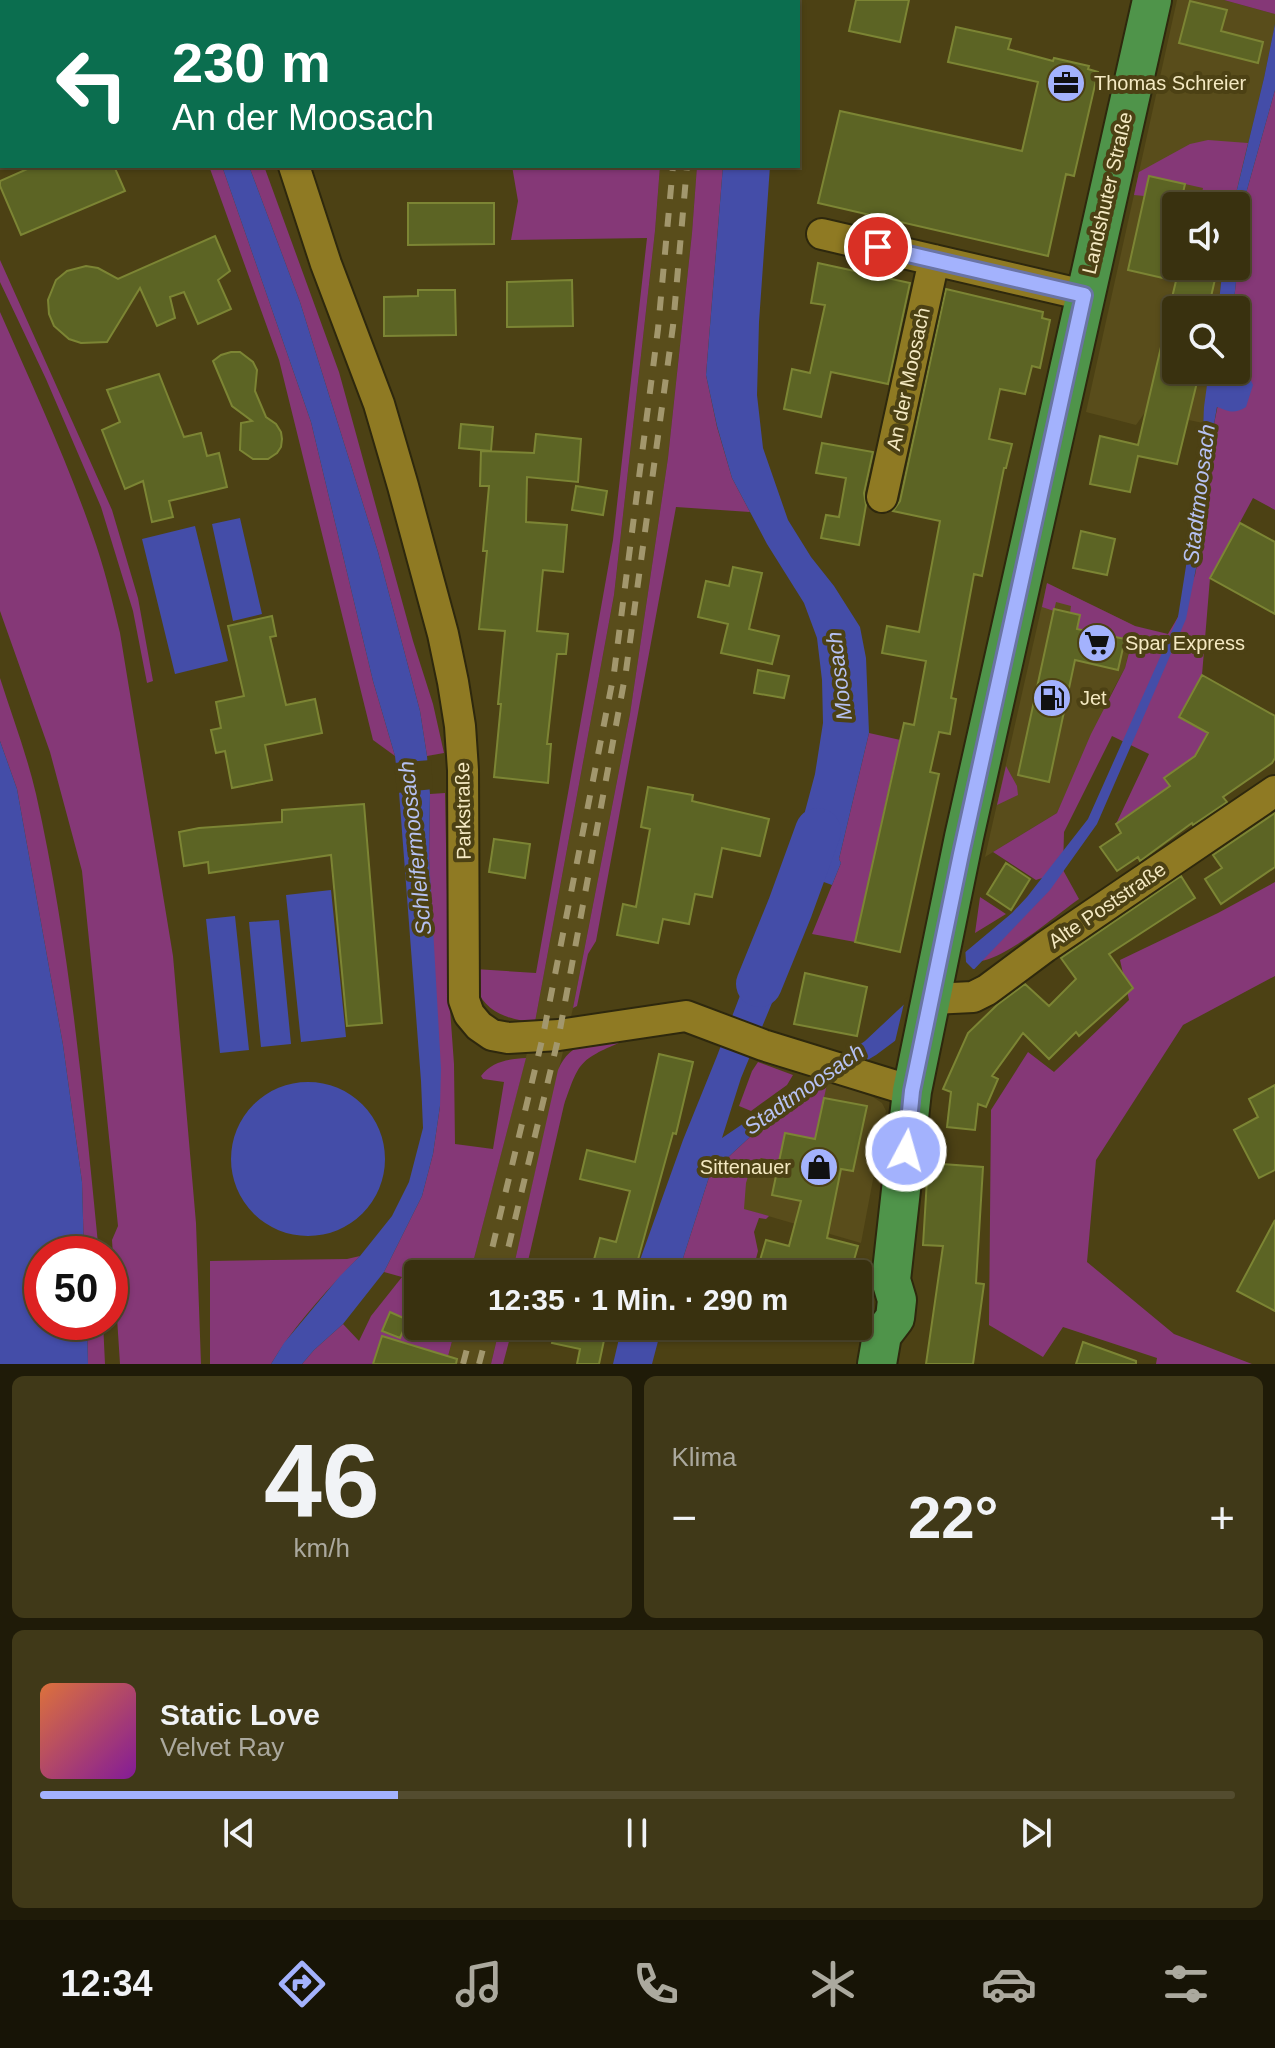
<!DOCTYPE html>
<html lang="de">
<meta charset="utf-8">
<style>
body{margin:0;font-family:Arial,sans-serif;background:#403918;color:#f1f3f6;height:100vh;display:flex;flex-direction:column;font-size:30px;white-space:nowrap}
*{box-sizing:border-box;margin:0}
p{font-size:26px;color:#aba99e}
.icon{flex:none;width:44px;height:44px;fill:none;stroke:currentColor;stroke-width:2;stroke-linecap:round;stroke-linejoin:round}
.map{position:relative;height:1364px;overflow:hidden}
.drawer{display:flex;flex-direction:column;gap:12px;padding:12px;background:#1f1b08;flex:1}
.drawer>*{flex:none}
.guide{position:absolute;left:0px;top:0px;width:800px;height:168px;box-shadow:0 2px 6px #0004,0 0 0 2px #534c2f;background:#0b6e4f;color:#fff;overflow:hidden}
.fabs{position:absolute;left:1162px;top:192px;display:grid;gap:16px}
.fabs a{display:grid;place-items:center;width:88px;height:88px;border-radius:8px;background:#39310f;box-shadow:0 2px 6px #0004,0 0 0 2px #534c2f;font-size:40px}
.speed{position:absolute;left:24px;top:1236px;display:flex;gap:16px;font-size:40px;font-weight:700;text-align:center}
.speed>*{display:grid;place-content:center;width:104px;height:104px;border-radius:50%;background:#39310f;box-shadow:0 2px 6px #0004,0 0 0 2px #534c2f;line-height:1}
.speed .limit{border:12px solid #d22;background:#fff;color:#111}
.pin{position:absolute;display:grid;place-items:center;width:68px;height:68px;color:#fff;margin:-34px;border:4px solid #fff;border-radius:50%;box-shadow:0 2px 8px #0007}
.me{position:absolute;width:88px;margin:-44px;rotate:6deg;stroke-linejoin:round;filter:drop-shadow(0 0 6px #0008)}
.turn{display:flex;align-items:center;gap:28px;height:168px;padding:0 40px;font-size:36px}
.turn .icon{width:104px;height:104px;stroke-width:2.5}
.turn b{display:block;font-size:56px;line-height:68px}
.big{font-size:60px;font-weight:700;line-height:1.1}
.drawer .card{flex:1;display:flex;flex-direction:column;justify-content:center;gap:12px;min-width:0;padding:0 28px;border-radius:12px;background:#403918}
.drawer .dial{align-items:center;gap:0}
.dial b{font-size:104px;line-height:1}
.song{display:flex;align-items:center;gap:24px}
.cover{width:96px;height:96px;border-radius:12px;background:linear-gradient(135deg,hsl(20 70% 55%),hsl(290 70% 35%))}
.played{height:8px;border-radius:4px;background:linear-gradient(90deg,#a3b2fd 30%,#534c2f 30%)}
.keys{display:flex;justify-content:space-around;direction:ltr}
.heat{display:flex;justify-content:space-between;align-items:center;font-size:44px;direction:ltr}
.drawer .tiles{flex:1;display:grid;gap:12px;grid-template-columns:1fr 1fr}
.card:last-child{grid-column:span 2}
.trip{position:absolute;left:404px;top:1260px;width:468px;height:80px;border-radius:8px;background:#39310f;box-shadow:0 2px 6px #0004,0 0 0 2px #534c2f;font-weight:700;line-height:80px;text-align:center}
.menu{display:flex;height:128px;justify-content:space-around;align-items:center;background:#171406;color:#aba99e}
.menu .icon{width:56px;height:56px}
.menu .current{color:#a3b2fd}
.menu b{font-size:36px;color:#f1f3f6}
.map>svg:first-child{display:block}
.built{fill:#594d1b}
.green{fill:#853877}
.water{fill:#444da8}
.pier{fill:#4c4114}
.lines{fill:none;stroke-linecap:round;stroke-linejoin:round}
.river{stroke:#444da8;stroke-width:46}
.building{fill:#5c6424;stroke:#7c8534;stroke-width:2}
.minor-casing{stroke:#2e280d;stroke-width:34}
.major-casing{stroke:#2e280d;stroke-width:42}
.minor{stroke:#8f7a23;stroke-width:30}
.major{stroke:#4f944a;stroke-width:38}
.rail{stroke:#a2976d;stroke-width:6;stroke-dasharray:14 14;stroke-linecap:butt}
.route-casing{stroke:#6a74a4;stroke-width:20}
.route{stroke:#a3b2fd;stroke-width:14}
.labels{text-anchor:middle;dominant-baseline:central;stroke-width:8;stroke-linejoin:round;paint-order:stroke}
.poi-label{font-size:20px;fill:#f4e9c2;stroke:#4c4114;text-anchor:start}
.street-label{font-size:20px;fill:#f4e9c2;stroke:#4c4114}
.water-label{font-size:22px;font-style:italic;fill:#b6c1f2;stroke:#4c4114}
</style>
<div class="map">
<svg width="1275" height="1364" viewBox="0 0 1275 1364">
<rect width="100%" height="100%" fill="#4c4114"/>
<path class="built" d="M1177,0H1224L1275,14V24L1264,78L1233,206H1176V266H1223L1218,310H1176V370H1209L1203,423L1146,411L1136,425L1086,412Z
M660,166H697L692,233L668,458L630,714L573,1008L512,1274H470L535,1022L614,595L655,231Z
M1047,583L1135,626L1125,668L1113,690L1057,813L985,857Z
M827,1084H838L873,1097L882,1103L886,1111L861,1243L702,1197L787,1110Z
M456,1326H500L491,1364H446Z"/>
<path class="green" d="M238,0H673V2H239Z
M1224,0H1275V14Z
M1275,90V510L1253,498L1210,578L1202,675L1179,717L1208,733L1195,756L1164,778L1170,786L1116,824L1149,754L1112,736L1064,832L1063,870L1079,899C1056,915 1007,958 981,961L1049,890L1042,878L1036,880L993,852L1057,813L1091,734L1125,668L1132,641L1077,629L1080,615L1070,613L1071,606L1056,602L1054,611L1042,607L1047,583L1135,626L1168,634L1178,617L1195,575L1207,513L1214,424L1225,370H1236V310H1233L1245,197Z
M1208,140L1248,143L1233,206L1199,205L1203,188L1149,176L1144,196L1134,195L1139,172L1190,144Z
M209,166H222L311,422L373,681L395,756L373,740L279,360Z
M249,166H264L339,372L413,641L433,704L444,753L427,756L420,711L378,552L300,302Z
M512,166H660L655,231L614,595L535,1022C513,1021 485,1013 477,989C475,983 475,975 475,969L536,973L613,540L647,238L511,240L518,201Z
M697,166H723L706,375L717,427L732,478L750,512L676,507L596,941L588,954L577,1006L573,1008L630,714L668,458L692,233Z
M0,260L112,510L138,598L153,681L147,683L133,611L101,507L46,379L0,282Z
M0,312C32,385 66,458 92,533C104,566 112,600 120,633L173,956L196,1223L201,1364H120L112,1240L118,1226L82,871L50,752L0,611Z
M0,678C12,716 27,755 36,794C70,946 84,1100 99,1254H84L82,1182L63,1045L17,789L0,741Z
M869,733L905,741L894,765L855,942L812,934L841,863L839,859Z
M1006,766L1017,786L1018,795L997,805Z
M445,793L449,995L454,1064L455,1144L493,1149L504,1082L483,1079L481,1076C492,1061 509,1059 526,1058L470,1274H418V1326H456L446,1364H302L314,1350L343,1324L359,1341L371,1316L402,1277L384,1272L422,1196L433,1154L440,1106L429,857L430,794Z
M1275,882V976L1183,1025L1096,1160L1087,1262L1174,1334L1252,1364H1156L1157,1358L1063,1327L1043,1357L989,1325L991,1110L1028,1052L1054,1072L1129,1000L1120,960L1218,913Z
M980,897L1006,914L975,933Z
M621,1039V1042C579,1060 579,1062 564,1105L525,1274H512L558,1070C571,1040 593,1043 621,1039Z
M758,1062L793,1075L787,1085L751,1111L739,1106L752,1071Z
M827,1084L815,1139L785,1133L779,1161L761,1158L751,1167L746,1183L744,1209L769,1216L766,1219L759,1218L754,1232L758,1251L752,1274H678L710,1174L751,1136Z
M360,1256C328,1289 295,1324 271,1364H210V1261L347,1259Z
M87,1322H103L105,1364H88Z
M500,1326H513L503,1364H491Z
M704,1326H744L741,1338Z"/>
<path class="water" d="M2,23V150L0,148V24Z
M1275,24V90L1245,197L1233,310H1218L1223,266H1236V206H1233L1264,78Z
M222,166H249L300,302L378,552L420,711L427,756L430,794L429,857L441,1069L440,1106L433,1154L422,1196L384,1272L343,1324L314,1350L302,1364H271L284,1343L340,1276L360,1256L392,1216L409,1182L423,1128L421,1081L399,792L395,756L373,681L311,422Z
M723,166H770L759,322L757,395L763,448L788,520L811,557L834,586L860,627L866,658L869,733L839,859L841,863L832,885L821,881L814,898L785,886L815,774L823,723L822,680L817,638L804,603L767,544L732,478L717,426L706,375Z
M1236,358L1243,364L1253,385L1246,407C1233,415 1229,411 1217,407L1214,424L1207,513L1186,619L1097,824L1050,890L962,982L919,1023L876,1055L827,1084L751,1136L710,1174L678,1274H635L683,1140L717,1056L768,922L800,935L741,1078L722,1138L865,1041L913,996L1012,913L1027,897L1088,819L1178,617L1201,471L1204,407L1209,370H1236Z
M240,518L262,614L233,621L212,524Z
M195,526L228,661L175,674L142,539Z
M0,741L17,789L63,1045L82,1182L84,1254H42V1322H87L88,1364H0Z
M331,890L346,1037L301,1042L286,895Z
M235,916L249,1050L220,1053L206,919Z
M279,920L291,1044L261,1047L249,922Z
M231 1159a77 77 0 1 1 154 0a77 77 0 1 1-154 0Z
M622,1326H662L652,1364H613Z"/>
<path class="pier" d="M431,760L433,789L397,793L394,763Z
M965,946L966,962L973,969H979L921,1026L894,1046L905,999Z"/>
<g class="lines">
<path class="river" d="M759,984L790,908L818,831"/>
</g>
<path class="building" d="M856,0H909L900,42L849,31Z
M1190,1L1227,10L1221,31L1263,42L1258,63L1179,43Z
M956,27L1011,39L1008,49L1053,61L1054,58L1089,66L1088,69L1098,72L1074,176L1066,174L1048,256L818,203L840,111L1022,151L1038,82L948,62Z
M34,166H114L125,191L21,235L0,186V181Z
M1149,176L1185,184L1180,206H1176V279L1179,266H1218L1208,310H1169L1176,281L1128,270Z
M408,203H494V244L408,245Z
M215,236L230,271L218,280L231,309L198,324L184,292L170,297L175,318L157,326L140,288L107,342L81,343L69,339L54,326L49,314L48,300L56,280L67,271L86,266L98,268L118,279Z
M818,263L910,283L888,384L831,372L821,417L784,409L792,369L810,373L825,305L811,303Z
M572,280L573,326L507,327V282Z
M946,289L1043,312L1042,318L1050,320L1040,368L1032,366L1025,394L1000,389L989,439L1012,444L1006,468H1004L982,576L974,574L951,698L956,699L950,734L939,732L930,772L939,774L900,952L855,942L904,723L914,725L926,661L882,653L887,626L919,632L940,521L893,511L900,501Z
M418,290H455L456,335L384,336V297L418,296Z
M1168,317L1176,318V370H1200L1177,464L1138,456L1130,492L1090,484L1100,436L1138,445Z
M231,352H240L253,362L257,370L255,391L266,417L276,424L281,432L282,439L281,447L277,453L268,459H253L240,450L241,423L252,421L232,406L213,361L221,355Z
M159,374L184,437L201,433L207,456L219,453L227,487L169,501L173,517L152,522L143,481L125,489L102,430L120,422L107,390Z
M461,424L493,427L491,451L459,448Z
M536,434L581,439L578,482L527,477L526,522L567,525L563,572L543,570L537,631L568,634L566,654H557L547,744H551L548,783L494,777L501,704H498L505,631L479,629L487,551H483L489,486H480L481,451L534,453Z
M822,443L873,452L864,493L866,505L859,545L821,538L826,515L839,517L846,478L816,473Z
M576,486L607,491L603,515L572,510Z
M1240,523L1275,542V614L1210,578Z
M1081,531L1115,539L1107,575L1073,568Z
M733,567L762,573L749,629L779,636L772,664L721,653L728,624L698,617L706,581L729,586Z
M1054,609L1080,615L1077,629L1125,639L1118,670L1075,660L1049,782L1018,775Z
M272,616L276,636L270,637L286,705L315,699L322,733L265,745L272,780L232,788L225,751L216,753L211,730L221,728L216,702L244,696L228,626Z
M758,670L789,676L784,698L754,693Z
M1202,675L1275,716V758L1272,763L1223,797L1227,802L1193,825L1192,823L1140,861L1138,857L1117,871L1100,847L1121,833L1116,824L1170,786L1164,778L1195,756L1208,733L1179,717Z
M648,787L693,795L692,801L769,819L760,856L722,848L712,897L695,894L689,924L663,919L658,943L617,935L623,904L636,907L650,829L641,827Z
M364,804L382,1023L347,1026L331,855L209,873L208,862L184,866L179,832L199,828L282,822V810Z
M1275,813V867L1221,904L1205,879L1222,868L1213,855Z
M494,839L530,844L525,878L489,872Z
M1006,863L1030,879L1011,910L987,894Z
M1181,876L1195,898L1109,954L1133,988L1079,1036L1076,1032L1049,1059L1023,1033L992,1076L998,1079L986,1107L978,1104L975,1130L947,1127L951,1092L943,1089L968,1033L997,1005L1025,984L1049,1006L1076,979L1061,958Z
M805,973L867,987L857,1036L794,1024Z
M659,1054L693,1062L676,1134L673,1133L634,1274H590L600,1238L616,1242L630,1191L580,1179L587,1150L635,1162Z
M1275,1085V1170L1259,1178L1234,1130L1258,1117L1249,1099Z
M824,1098L867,1106L853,1171L841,1169L827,1238L858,1246L850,1274H756L766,1240L789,1246L801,1201L772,1195L785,1133L815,1139Z
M928,1163L983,1167L976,1283L984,1284L973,1364H926L943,1246L923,1245Z
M1275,1220V1311L1237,1291Z
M390,1312L408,1320L400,1338L382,1331Z
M556,1326H607L599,1364H577L580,1349L552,1343Z
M382,1336L457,1359L456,1364H373Z
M1083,1342L1136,1361V1364H1076Z"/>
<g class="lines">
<defs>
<path id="minor" d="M226,0L227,2
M294,166L326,264L379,404L403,486L443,634L453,682L460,726L463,770L464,1000L469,1014L479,1026L492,1035L508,1038L559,1035L686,1016L763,1045L912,1091
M822,234L1084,295
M882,497L934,260
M932,999L973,997L987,990L1045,947L1275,791"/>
<path id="major" d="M877,1364L882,1335L895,1318L897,1300L891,1280L912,1091L964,837L1152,0"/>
</defs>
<use href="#minor" class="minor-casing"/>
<use href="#major" class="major-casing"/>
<use href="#minor" class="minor"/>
<use href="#major" class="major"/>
<path class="rail" d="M684,2V0
M699,2V0
M486,1274L543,1036L614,673L658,329L673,166
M502,1274L559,1035L626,671L673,326L687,166
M463,1364L473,1326
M479,1364L489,1326"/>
</g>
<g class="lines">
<defs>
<path id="route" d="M878,247L1084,295L961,854L912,1091L906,1151"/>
</defs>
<use href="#route" class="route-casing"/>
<use href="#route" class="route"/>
</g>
<defs>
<symbol id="office-disc" viewBox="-11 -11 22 22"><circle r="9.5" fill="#a3b2fd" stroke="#4c4114"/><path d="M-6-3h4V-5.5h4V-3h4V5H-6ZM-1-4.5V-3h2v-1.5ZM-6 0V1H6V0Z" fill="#111"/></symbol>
<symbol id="supermarket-disc" viewBox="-11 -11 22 22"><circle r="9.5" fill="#a3b2fd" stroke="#4c4114"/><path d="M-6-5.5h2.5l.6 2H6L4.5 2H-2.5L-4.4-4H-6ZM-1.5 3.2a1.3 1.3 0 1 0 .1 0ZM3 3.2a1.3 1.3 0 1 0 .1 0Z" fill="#111"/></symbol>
<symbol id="fuel-disc" viewBox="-11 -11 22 22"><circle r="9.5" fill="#a3b2fd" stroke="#4c4114"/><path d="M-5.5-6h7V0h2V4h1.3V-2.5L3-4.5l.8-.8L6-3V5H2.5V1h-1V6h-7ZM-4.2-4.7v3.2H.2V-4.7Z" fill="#111"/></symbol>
<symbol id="shop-disc" viewBox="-11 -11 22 22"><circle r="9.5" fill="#a3b2fd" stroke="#4c4114"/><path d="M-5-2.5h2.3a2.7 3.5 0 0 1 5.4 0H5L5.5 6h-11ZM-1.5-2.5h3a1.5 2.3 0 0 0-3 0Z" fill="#111"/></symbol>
</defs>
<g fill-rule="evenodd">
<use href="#office-disc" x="1044" y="61" width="44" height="44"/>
<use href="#supermarket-disc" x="1075" y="621" width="44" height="44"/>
<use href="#fuel-disc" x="1030" y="676" width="44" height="44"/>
<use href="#shop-disc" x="797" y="1145" width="44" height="44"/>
</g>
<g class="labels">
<g class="poi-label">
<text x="1094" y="83">Thomas Schreier</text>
<text x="1125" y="643">Spar Express</text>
<text x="1080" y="698">Jet</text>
<text x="791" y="1167" text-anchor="end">Sittenauer</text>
</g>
<g class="street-label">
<text transform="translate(1107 193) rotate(-77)">Landshuter Straße</text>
<text transform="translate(908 379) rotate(-78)">An der Moosach</text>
<text transform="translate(463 811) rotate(-91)">Parkstraße</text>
<text transform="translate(1107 905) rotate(-34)">Alte Poststraße</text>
</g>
<g class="water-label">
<text transform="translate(1199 494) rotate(-83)">Stadtmoosach</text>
<text transform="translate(839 676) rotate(-97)">Moosach</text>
<text transform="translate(415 848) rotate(-96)">Schleifermoosach</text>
<text transform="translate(804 1089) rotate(-35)">Stadtmoosach</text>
</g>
</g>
</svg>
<div class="fabs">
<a><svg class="icon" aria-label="sound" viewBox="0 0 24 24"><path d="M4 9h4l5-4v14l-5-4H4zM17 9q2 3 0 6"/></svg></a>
<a><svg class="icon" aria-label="search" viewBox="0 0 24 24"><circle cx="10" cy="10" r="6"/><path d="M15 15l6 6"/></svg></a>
</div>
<div class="speed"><div class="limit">50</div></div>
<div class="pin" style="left:878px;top:247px;background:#d93025"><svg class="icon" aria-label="arrive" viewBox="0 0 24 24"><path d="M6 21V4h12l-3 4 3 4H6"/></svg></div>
<svg class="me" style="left:906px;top:1151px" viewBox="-20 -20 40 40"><circle r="17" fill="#a3b2fd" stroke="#fff" stroke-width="3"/><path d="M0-11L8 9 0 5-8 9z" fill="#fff"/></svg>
<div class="trip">12:35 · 1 Min. · 290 m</div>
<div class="guide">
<div class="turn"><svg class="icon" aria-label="left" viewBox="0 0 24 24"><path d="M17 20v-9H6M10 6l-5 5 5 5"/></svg><div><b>230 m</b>An der Moosach</div></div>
</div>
</div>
<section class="drawer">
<div class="tiles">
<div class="card dial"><b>46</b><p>km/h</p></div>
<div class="card"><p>Klima</p>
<div class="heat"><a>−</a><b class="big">22°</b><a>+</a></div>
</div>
<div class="card">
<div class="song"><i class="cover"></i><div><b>Static Love</b><p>Velvet Ray</p></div></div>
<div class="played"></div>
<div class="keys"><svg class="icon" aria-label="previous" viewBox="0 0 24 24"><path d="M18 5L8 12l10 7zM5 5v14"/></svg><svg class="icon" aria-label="pause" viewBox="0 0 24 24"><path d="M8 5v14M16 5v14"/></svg><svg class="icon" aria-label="next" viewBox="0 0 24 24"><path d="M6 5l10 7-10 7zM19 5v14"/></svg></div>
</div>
</div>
</section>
<nav class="menu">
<b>12:34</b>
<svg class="icon current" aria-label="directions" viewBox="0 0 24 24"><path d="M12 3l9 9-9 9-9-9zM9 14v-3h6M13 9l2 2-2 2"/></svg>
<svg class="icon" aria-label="music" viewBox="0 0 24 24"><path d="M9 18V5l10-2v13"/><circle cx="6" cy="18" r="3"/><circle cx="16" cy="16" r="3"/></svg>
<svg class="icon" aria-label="phone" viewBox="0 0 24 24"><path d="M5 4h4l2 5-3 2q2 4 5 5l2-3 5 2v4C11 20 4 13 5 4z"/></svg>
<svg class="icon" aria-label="climate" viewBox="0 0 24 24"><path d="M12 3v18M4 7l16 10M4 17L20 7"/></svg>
<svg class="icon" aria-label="car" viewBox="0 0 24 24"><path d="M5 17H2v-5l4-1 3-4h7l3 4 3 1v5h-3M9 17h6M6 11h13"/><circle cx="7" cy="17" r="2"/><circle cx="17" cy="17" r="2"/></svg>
<svg class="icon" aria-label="filters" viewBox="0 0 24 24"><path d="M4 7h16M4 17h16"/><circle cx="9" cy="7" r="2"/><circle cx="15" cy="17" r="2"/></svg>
</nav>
